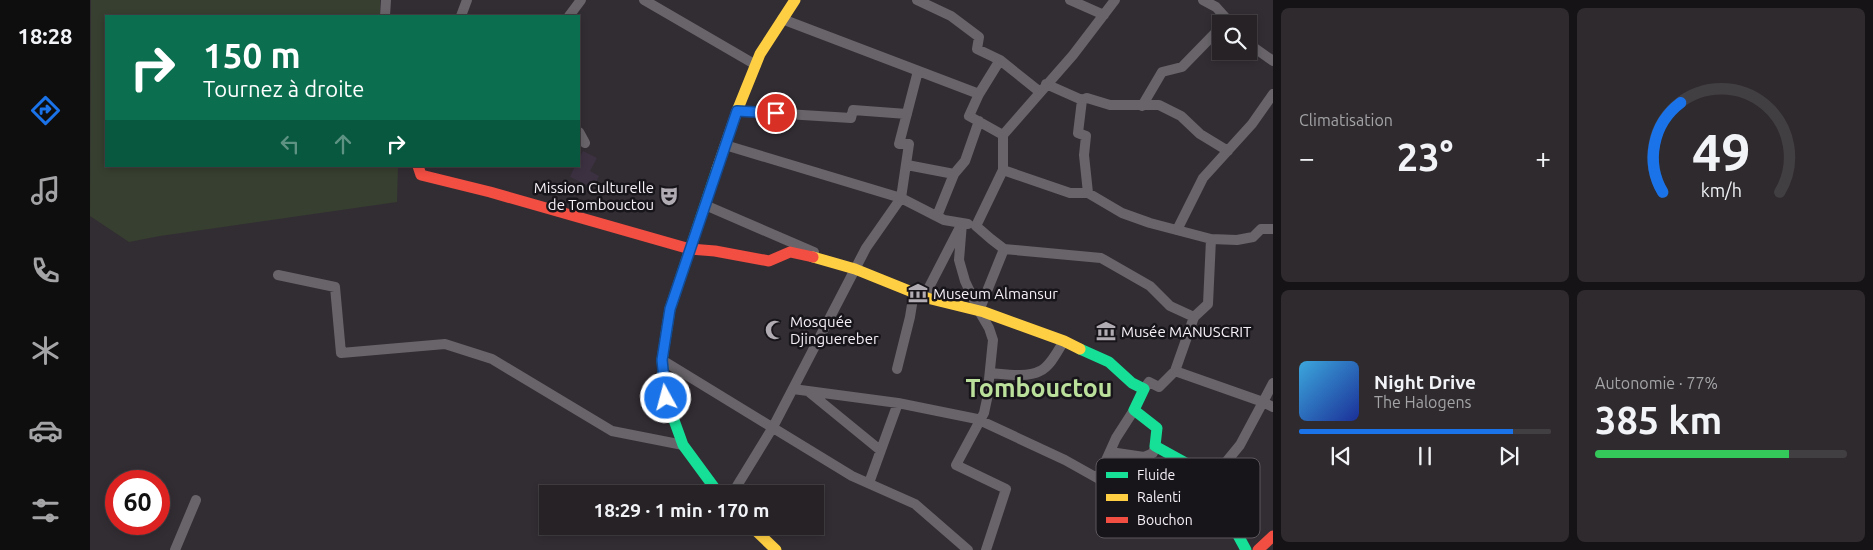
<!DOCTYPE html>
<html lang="fr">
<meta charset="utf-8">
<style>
body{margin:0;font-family:Ubuntu,sans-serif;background:#2e2a2e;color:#f1f3f6;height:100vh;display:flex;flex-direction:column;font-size:19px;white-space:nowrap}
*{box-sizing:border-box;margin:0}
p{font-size:16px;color:#a4a4a7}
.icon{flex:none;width:28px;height:28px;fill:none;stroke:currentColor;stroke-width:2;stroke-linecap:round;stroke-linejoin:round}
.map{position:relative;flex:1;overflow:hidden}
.drawer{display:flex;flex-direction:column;gap:8px;padding:8px;background:#151315;width:600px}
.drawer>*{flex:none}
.hud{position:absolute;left:15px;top:15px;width:475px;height:152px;border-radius:0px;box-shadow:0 2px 8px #0003,0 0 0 1px #423f43;background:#0b6e4f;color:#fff;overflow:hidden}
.buttons{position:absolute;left:1122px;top:15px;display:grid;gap:10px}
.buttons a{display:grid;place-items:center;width:45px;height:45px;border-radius:0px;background:#262226;box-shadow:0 2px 8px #0003,0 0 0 1px #423f43;font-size:25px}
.speed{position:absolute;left:15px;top:470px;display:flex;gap:10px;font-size:25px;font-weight:700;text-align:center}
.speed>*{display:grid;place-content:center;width:65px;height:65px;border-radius:50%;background:#262226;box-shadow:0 2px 8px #0003,0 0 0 1px #423f43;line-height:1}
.speed .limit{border:8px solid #d22;background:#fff;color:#111}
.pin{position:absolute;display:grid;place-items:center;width:42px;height:42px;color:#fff;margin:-21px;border:2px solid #fff;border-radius:50%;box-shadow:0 1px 5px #0007}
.me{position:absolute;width:55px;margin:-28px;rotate:353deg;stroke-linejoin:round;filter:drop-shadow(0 0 4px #0008)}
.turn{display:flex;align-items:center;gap:18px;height:105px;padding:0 15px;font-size:22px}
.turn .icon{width:65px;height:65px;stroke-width:2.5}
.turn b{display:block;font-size:35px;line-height:42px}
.lanes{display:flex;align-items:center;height:48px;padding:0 15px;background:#0003;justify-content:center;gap:25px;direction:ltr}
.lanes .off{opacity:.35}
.big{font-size:38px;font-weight:700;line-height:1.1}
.drawer .card{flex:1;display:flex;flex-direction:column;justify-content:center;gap:8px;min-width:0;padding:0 18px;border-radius:8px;background:#2e2a2e}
.drawer .dial{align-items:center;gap:0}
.dial svg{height:130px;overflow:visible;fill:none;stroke:#423f43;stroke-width:7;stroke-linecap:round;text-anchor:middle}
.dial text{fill:#f1f3f6;stroke:none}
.song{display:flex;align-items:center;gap:15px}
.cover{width:60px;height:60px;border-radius:8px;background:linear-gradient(135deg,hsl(200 70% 55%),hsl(230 70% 35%))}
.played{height:5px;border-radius:2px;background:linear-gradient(90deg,#1a73e8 85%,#423f43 85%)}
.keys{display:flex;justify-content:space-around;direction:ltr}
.heat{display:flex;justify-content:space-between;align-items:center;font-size:28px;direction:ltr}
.charge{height:8px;border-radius:4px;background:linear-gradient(90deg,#34c759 77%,#423f43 0)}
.drawer .tiles{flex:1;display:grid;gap:8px;grid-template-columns:repeat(2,1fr)}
.trip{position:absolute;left:449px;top:485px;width:285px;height:50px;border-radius:0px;background:#262226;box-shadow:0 2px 8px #0003,0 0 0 1px #423f43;font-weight:700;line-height:50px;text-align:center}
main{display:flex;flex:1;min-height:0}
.tabs{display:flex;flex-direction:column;width:90px;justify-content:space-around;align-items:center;background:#0f0e0f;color:#a4a4a7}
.tabs .icon{width:35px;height:35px}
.tabs .on{color:#1a73e8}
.tabs b{font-size:22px;color:#f1f3f6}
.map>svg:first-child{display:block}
.built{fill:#3c3141}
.green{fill:#373f30}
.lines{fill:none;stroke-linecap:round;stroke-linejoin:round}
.street{stroke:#686469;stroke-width:10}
.fast{stroke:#16e098;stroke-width:11}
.slow{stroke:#ffcf43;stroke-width:11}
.jam{stroke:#f24e42;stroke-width:11}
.route-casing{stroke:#114b97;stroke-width:12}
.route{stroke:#1a73e8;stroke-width:9}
.labels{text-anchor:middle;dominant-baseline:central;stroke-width:5;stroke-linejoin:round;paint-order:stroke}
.poi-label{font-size:15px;fill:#f6f0f8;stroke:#18151a;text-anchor:start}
.town-label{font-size:25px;font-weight:bold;fill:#bbe09b;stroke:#18151a}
.key{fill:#18151a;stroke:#5b575d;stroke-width:1}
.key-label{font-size:14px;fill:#f6f0f8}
</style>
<main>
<nav class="tabs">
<b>18:28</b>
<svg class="icon on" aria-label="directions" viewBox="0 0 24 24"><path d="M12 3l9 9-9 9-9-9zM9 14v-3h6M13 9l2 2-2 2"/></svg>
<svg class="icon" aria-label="music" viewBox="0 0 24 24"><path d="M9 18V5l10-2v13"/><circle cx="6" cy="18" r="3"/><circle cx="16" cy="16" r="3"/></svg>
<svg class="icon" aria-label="phone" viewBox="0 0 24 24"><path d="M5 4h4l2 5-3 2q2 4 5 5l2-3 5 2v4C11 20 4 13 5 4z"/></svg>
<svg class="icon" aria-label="climate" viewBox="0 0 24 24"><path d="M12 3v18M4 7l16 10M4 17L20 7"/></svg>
<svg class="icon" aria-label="car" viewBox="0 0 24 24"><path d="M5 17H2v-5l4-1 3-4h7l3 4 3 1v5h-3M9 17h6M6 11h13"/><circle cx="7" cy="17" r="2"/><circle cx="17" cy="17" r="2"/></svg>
<svg class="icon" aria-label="filters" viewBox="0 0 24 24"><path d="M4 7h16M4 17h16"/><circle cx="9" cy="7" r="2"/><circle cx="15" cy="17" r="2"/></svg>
</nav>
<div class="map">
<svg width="1183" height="550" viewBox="0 0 1183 550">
<rect width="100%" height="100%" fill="#322d33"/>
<path class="built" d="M493,151L507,158L500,171L509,176L503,188L480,177L485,166H489V159Z"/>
<path class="green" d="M1,0H290V16H16V166H308L307,202L70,236L39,242L0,216Z"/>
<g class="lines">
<path class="street" d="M554,0L666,65
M827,0L861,16L889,37L887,49L910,60L950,92
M980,0L1014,15
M1113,0L1126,7L1135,17L1132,24
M295,16L296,0
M371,16L377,0
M479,16L491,0
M692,19L889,94L879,116L913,135V170L980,193H998L1032,213L1060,223L1121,239L1147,240L1163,237L1171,229H1183
M1159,44L1183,61
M956,84L992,100L997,98L1020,105H1069L1091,116L1110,134L1138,151
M889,94L910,60
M992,100L988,133L996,136L994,155L998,193
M1052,106L1072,72L1092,67L1131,27
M647,111L761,118L763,110L817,114
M489,132L495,143
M913,135L983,55L1025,0
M635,145L811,198L854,220L878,224
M817,165L864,174
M913,170L886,226L901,239L914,249L1011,258L1060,286L1080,306L1104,317L1118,304L1121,239
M615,205L724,252
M847,216L864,174L875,161L889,121
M872,223L869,260L875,281L889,311L899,328L903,340L897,399L894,413L866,465L916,489L896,550
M1087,230L1113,178L1162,124L1183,94
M188,275L245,287L251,353L355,344L402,359L522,431L593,445
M834,297L869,229
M889,311L914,249
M572,360L762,476L825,504L878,550
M807,369L820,317L824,292
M1085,371L1104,317
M900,373C914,374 937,378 950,371C961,366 968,350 974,341
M703,389L808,403L887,419L975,460L1025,488L1097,523L1129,499
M1054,389L1059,382L1069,387L1085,371L1173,402L1183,383
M719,392L790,450
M1020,452L1054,457L1063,453L1065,446
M1008,478L1026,438L1044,410
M1123,478L1150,445L1173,402L1183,407
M779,483L808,403
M642,494L683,427L776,248L811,198L819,144H809L828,71
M85,550L106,500"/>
<path class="fast" d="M627,169L580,309L572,360L576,398L593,445L629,494
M990,349L1019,362L1042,383L1054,389L1044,410L1067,428L1065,446L1123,478L1131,504L1156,550"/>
<path class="slow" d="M627,169L647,111L670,54L705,0
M723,257L765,269L837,298L894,312L974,341L990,349
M661,526L686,550"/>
<path class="jam" d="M328,166L331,175L400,192L600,249L625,251L679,261L700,252L723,257
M1168,550L1183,536"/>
</g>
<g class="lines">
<defs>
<path id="route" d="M576,398L572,360L580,309L647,111L686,113"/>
</defs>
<use href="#route" class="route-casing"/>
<use href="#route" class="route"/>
</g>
<defs>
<symbol id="theatre-bare" viewBox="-9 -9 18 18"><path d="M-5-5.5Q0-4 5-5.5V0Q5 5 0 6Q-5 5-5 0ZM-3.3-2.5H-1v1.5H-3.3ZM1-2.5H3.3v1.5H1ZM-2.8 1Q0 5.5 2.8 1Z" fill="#b1acb3" stroke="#18151a" stroke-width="2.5" paint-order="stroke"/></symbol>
<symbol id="museum-bare" viewBox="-9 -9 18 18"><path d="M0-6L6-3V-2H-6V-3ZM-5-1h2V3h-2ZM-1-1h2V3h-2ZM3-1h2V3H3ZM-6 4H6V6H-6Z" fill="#b1acb3" stroke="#18151a" stroke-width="2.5" paint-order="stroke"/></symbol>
<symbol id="mosque-bare" viewBox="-9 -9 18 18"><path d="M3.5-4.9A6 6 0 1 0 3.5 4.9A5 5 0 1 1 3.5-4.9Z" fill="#b1acb3" stroke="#18151a" stroke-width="2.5" paint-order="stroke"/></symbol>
</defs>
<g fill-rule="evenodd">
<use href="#theatre-bare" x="565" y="182" width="28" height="28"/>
<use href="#museum-bare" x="814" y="279" width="28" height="28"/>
<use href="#mosque-bare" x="671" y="316" width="28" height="28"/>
<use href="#museum-bare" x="1002" y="317" width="28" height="28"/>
</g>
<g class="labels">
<g class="poi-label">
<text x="564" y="187" text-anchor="end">Mission Culturelle<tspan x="564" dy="17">de Tombouctou</tspan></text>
<text x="843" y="293">Museum Almansur</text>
<text x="700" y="321">Mosquée<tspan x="700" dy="17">Djinguereber</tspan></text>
<text x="1031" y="331">Musée MANUSCRIT</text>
</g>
<g class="town-label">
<text x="949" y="388">Tombouctou</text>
</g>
</g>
<rect x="1006" y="458" width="164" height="80" rx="8" class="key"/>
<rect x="1016" y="472" width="22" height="6" fill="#16e098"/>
<rect x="1016" y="494" width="22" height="7" fill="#ffcf43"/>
<rect x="1016" y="517" width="22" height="6" fill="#f24e42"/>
<g class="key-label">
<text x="1047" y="480">Fluide</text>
<text x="1047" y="502">Ralenti</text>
<text x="1047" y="525">Bouchon</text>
</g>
</svg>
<div class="buttons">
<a><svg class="icon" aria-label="search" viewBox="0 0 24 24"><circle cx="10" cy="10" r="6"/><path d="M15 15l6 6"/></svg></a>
</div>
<div class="speed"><div class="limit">60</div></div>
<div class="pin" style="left:686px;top:113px;background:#d93025"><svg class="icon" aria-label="arrive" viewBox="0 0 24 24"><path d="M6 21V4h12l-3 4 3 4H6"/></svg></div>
<svg class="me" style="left:576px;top:398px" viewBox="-20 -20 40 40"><circle r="17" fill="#1a73e8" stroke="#fff" stroke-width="3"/><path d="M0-11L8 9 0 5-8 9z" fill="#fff"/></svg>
<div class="trip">18:29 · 1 min · 170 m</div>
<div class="hud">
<div class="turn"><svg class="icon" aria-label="right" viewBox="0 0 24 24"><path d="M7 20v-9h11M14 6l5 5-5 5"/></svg><div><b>150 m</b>Tournez à droite</div></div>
<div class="lanes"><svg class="icon off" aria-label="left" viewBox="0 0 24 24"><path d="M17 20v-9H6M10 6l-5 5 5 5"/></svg><svg class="icon off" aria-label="ahead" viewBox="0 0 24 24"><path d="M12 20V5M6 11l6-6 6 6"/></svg><svg class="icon" aria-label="right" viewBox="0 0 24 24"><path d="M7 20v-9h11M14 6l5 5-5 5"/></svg></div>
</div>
</div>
<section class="drawer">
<div class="tiles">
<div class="card"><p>Climatisation</p>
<div class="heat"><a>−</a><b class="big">23°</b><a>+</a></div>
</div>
<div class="card dial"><svg viewBox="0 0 100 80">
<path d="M14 69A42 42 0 1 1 86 69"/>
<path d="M14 69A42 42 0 0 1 25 14" stroke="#1a73e8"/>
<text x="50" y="56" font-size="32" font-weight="700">49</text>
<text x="50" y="72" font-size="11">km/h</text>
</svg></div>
<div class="card">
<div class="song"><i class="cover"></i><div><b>Night Drive</b><p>The Halogens</p></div></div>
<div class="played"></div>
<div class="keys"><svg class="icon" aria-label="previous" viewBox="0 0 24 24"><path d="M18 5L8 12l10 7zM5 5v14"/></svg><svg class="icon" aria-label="pause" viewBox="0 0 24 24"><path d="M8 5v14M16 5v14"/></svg><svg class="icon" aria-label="next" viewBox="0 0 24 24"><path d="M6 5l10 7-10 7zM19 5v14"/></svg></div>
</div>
<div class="card"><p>Autonomie · 77%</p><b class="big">385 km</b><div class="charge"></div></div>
</div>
</section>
</main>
